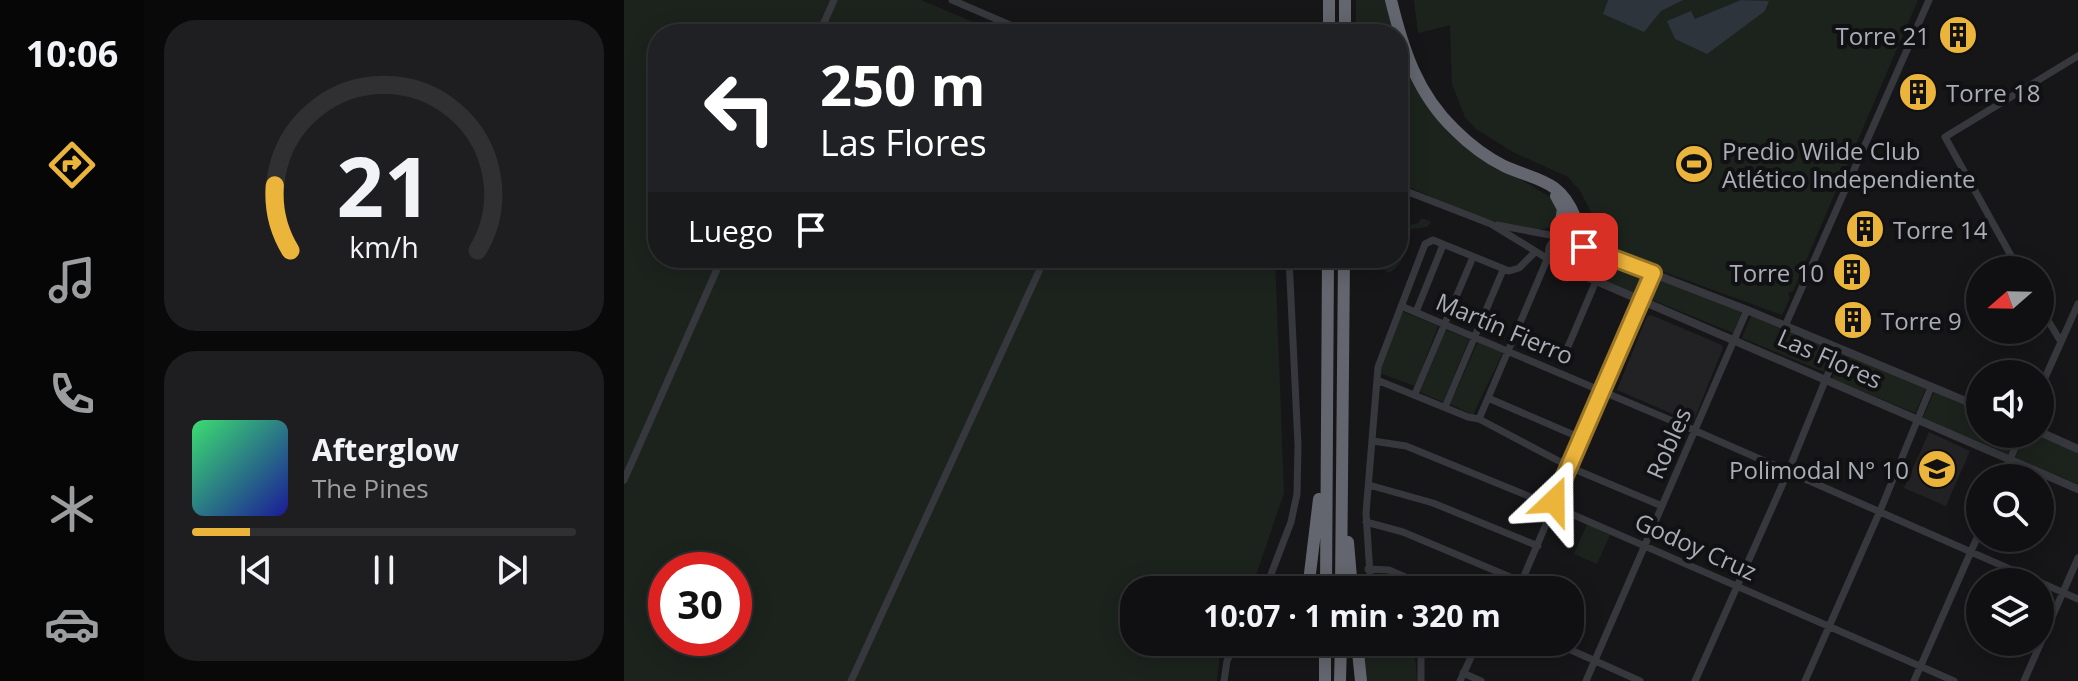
<!DOCTYPE html>
<html lang="es">
<meta charset="utf-8">
<style>
body{margin:0;font-family:"Open Sans",sans-serif;background:#1e1e20;color:#f1f3f6;height:100vh;display:flex;flex-direction:column;font-size:30px;white-space:nowrap}
*{box-sizing:border-box;margin:0}
p{font-size:26px;color:#9c9d9f}
.icon{flex:none;width:44px;height:44px;fill:none;stroke:currentColor;stroke-width:2;stroke-linecap:round;stroke-linejoin:round}
.map{position:relative;flex:1;overflow:hidden}
.panel{display:flex;flex-direction:column;gap:20px;padding:20px;background:#09090a;width:480px}
.panel>*{flex:none}
.hud{position:absolute;left:24px;top:24px;width:760px;height:244px;border-radius:32px;box-shadow:0 4px 20px #0003,0 0 0 2px #303032;background:#202124;color:#fff;overflow:hidden}
.needle{width:52px;rotate:250deg}
.buttons{position:absolute;left:1342px;top:256px;display:grid;gap:16px}
.buttons a{display:grid;place-items:center;width:88px;height:88px;border-radius:50%;background:#101012;box-shadow:0 4px 20px #0003,0 0 0 2px #303032;font-size:40px}
.speed{position:absolute;left:24px;top:552px;display:flex;gap:16px;font-size:40px;font-weight:700;text-align:center}
.speed>*{display:grid;place-content:center;width:104px;height:104px;border-radius:50%;background:#101012;box-shadow:0 4px 20px #0003,0 0 0 2px #303032;line-height:1}
.speed .limit{border:12px solid #d22;background:#fff;color:#111}
.pin{position:absolute;display:grid;place-items:center;width:68px;height:68px;color:#fff;margin:-34px;border-radius:16px;box-shadow:0 4px 12px #0006}
.me{position:absolute;width:88px;margin:-44px;rotate:23deg;stroke-linejoin:round;filter:drop-shadow(0 0 6px #0008)}
.turn{display:flex;align-items:center;gap:28px;height:168px;padding:0 40px;font-size:36px}
.turn .icon{width:104px;height:104px;stroke-width:2.5}
.turn b{display:block;font-size:56px;line-height:68px}
.then{display:flex;align-items:center;height:76px;padding:0 40px;background:#0003;gap:16px;font-size:30px}
.panel .tile{flex:1;display:flex;flex-direction:column;justify-content:center;gap:12px;min-width:0;padding:0 28px;border-radius:32px;background:#1e1e20}
.panel .dial{align-items:center;gap:0}
.dial svg{height:208px;overflow:visible;fill:none;stroke:#303032;stroke-width:7;stroke-linecap:round;text-anchor:middle}
.dial text{fill:#f1f3f6;stroke:none}
.song{display:flex;align-items:center;gap:24px}
.cover{width:96px;height:96px;border-radius:12px;background:linear-gradient(135deg,hsl(140 70% 55%),hsl(240 70% 35%))}
.played{height:8px;border-radius:4px;background:linear-gradient(90deg,#ebb43b 15%,#303032 15%)}
.keys{display:flex;justify-content:space-around;direction:ltr}
.trip{position:absolute;left:496px;top:576px;width:464px;height:80px;border-radius:32px;background:#101012;box-shadow:0 4px 20px #0003,0 0 0 2px #303032;font-weight:700;line-height:80px;text-align:center}
main{display:flex;flex:1;min-height:0}
.dock{display:flex;flex-direction:column;width:144px;justify-content:space-around;align-items:center;background:#060607;color:#9c9d9f}
.dock .icon{width:56px;height:56px}
.dock .active{color:#ebb43b}
.dock b{font-size:36px;color:#f1f3f6}
.map>svg:first-child{display:block}
.built{fill:#222225}
.green{fill:#1c231d;fill-rule:evenodd}
.water{fill:#2d343b}
.lines{fill:none;stroke-linecap:round;stroke-linejoin:round}
.minor{stroke:#37383d;stroke-width:7}
.tertiary{stroke:#37383d;stroke-width:8}
.motorway{stroke:#63666e;stroke-width:12}
.route-casing{stroke:#997526;stroke-width:20}
.route{stroke:#ebb43b;stroke-width:14}
.labels{text-anchor:middle;dominant-baseline:central;stroke-width:8;stroke-linejoin:round;paint-order:stroke}
.poi-label{font-size:24px;fill:#a9adb7;stroke:#111113;text-anchor:start}
.street-label{font-size:24px;fill:#a9adb7;stroke:#111113}
</style>
<main>
<nav class="dock">
<b>10:06</b>
<svg class="icon active" aria-label="directions" viewBox="0 0 24 24"><path d="M12 3l9 9-9 9-9-9zM9 14v-3h6M13 9l2 2-2 2"/></svg>
<svg class="icon" aria-label="music" viewBox="0 0 24 24"><path d="M9 18V5l10-2v13"/><circle cx="6" cy="18" r="3"/><circle cx="16" cy="16" r="3"/></svg>
<svg class="icon" aria-label="phone" viewBox="0 0 24 24"><path d="M5 4h4l2 5-3 2q2 4 5 5l2-3 5 2v4C11 20 4 13 5 4z"/></svg>
<svg class="icon" aria-label="climate" viewBox="0 0 24 24"><path d="M12 3v18M4 7l16 10M4 17L20 7"/></svg>
<svg class="icon" aria-label="car" viewBox="0 0 24 24"><path d="M5 17H2v-5l4-1 3-4h7l3 4 3 1v5h-3M9 17h6M6 11h13"/><circle cx="7" cy="17" r="2"/><circle cx="17" cy="17" r="2"/></svg>
</nav>
<section class="panel">
<div class="tile dial"><svg viewBox="0 0 100 80">
<path d="M14 69A42 42 0 1 1 86 69"/>
<path d="M14 69A42 42 0 0 1 8 44" stroke="#ebb43b"/>
<text x="50" y="56" font-size="32" font-weight="700">21</text>
<text x="50" y="72" font-size="11">km/h</text>
</svg></div>
<div class="tile">
<div class="song"><i class="cover"></i><div><b>Afterglow</b><p>The Pines</p></div></div>
<div class="played"></div>
<div class="keys"><svg class="icon" aria-label="previous" viewBox="0 0 24 24"><path d="M18 5L8 12l10 7zM5 5v14"/></svg><svg class="icon" aria-label="pause" viewBox="0 0 24 24"><path d="M8 5v14M16 5v14"/></svg><svg class="icon" aria-label="next" viewBox="0 0 24 24"><path d="M6 5l10 7-10 7zM19 5v14"/></svg></div>
</div>
</section>
<div class="map">
<svg width="1454" height="681" viewBox="0 0 1454 681">
<rect width="100%" height="100%" fill="#161618"/>
<path class="built" d="M1027,315L1098,345L1099,348L1070,420L1067,422L993,390L1023,316Z
M1305,432L1346,451L1322,506L1280,488Z"/>
<path class="green" d="M0,0H297L377,34H34V258H651L660,493L629,584L626,590H510V642H597L593,681H0ZM42,570H110V638H42Z
M732,0H762L770,34H732Z
M790,0H1294L1169,291L1164,293L1166,298L1158,315L974,248L975,229L957,192L944,177L889,152L852,129L841,117L828,84L826,25L794,33Z
M774,46L792,87L849,151L931,200L935,205C933,213 933,222 925,227C899,241 802,194 774,182Z
M798,218L807,222L803,227L787,229C780,245 783,263 765,273L758,268L752,269L746,258H774V228L794,223Z
M963,253L1022,274L1014,295L955,270L962,263Z
M1033,276L1118,311L1109,333L1024,298Z
M777,311L814,326L791,386L755,373Z
M1127,316L1209,350L1200,372L1118,338Z
M822,330L845,339L819,402L796,392Z
M854,342L877,351L878,354L849,415L826,404Z
M1218,353L1302,388L1291,413L1208,379Z
M1310,392L1356,412V434H1392L1384,454L1299,418Z
M1401,434H1410L1454,452V484L1391,458Z
M963,524L986,535L973,564L950,554Z
M736,642H790L793,681H741Z"/>
<path class="water" d="M984,0H1059L1037,11L1020,32L979,14Z
M1117,0L1145,1L1141,11L1083,54L1051,39L1043,21L1067,11L1071,19Z"/>
<g class="lines">
<path class="minor" d="M328,0L407,34
M195,34L210,0
M774,188L867,224L929,262
M873,225L926,235L934,239
M1395,270L1321,137L1454,56
M777,306L1072,431L1454,599
M1416,307L1437,342
M792,312L819,245
M1161,326L1305,0
M937,363L972,281
M753,380L844,417L855,419L950,469L1038,506
M1416,389L1454,304
M791,394L849,257
M864,398L957,438
M821,407L879,270
M855,419L925,255
M749,441L782,446L936,509L1330,681
M1378,478L1397,434
M0,480L98,258
M745,485L809,503L914,546
M742,522L779,532L898,582
M744,569L765,570L811,590
M641,590L667,522L673,494L674,445L665,258
M747,590L742,513L754,367L801,244L809,240L885,271L895,268L910,253
M894,590L1029,273
M793,642L797,657V681
M929,642L1016,681
M839,673L857,681
M227,681L421,258
M600,681L603,661L612,642
M836,681L854,642
M962,681L1123,310
M1071,681L1164,472L1214,349
M1181,681L1256,511L1307,387
M1290,681L1356,531
M1400,681L1454,558"/>
<path class="tertiary" d="M925 252a14 14 0 1 1 28 0a14 14 0 1 1-28 0Z
M950,243L1123,310L1356,407
M940,267L1454,489
M1416,432L1454,449"/>
<path class="motorway" d="M705,0V34
M767,0C779,49 793,94 831,130C845,144 862,157 880,166C913,181 936,179 951,217C955,227 958,236 960,247
M721,34V0
M932,196L939,209L934,239
M724,542L728,590
M684,590L695,499
M702,590L704,258
M717,590L720,258
M733,642L737,681
M701,681V642
M716,681L717,642"/>
</g>
<g class="lines">
<defs>
<path id="route" d="M930,501L1029,273L960,247"/>
</defs>
<use href="#route" class="route-casing"/>
<use href="#route" class="route"/>
</g>
<defs>
<symbol id="building-disc" viewBox="-11 -11 22 22"><circle r="9.5" fill="#ebb43b" stroke="#111113"/><path d="M-4-6H4V6H1V3H-1V6H-4ZM-2.5-4.3h1.7v1.8h-1.7ZM.8-4.3h1.7v1.8H.8ZM-2.5-1h1.7V.8h-1.7ZM.8-1h1.7V.8H.8Z" fill="#111"/></symbol>
<symbol id="stadium-disc" viewBox="-11 -11 22 22"><circle r="9.5" fill="#ebb43b" stroke="#111113"/><path d="M0-5a6.5 5 0 1 0 0 10a6.5 5 0 1 0 0-10ZM-3.5-1.8h7v3.6h-7Z" fill="#111"/></symbol>
<symbol id="school-disc" viewBox="-11 -11 22 22"><circle r="9.5" fill="#ebb43b" stroke="#111113"/><path d="M0-5L7-2L0 1L-7-2ZM-4 1L0 2.5L4 1V4Q0 6-4 4Z" fill="#111"/></symbol>
</defs>
<g fill-rule="evenodd">
<use href="#building-disc" x="1312" y="13" width="44" height="44"/>
<use href="#building-disc" x="1272" y="70" width="44" height="44"/>
<use href="#stadium-disc" x="1048" y="142" width="44" height="44"/>
<use href="#building-disc" x="1219" y="207" width="44" height="44"/>
<use href="#building-disc" x="1206" y="250" width="44" height="44"/>
<use href="#building-disc" x="1207" y="298" width="44" height="44"/>
<use href="#school-disc" x="1291" y="447" width="44" height="44"/>
</g>
<g class="labels">
<g class="poi-label">
<text x="1306" y="35" text-anchor="end">Torre 21</text>
<text x="1322" y="92">Torre 18</text>
<text x="1098" y="150">Predio Wilde Club<tspan x="1098" dy="28">Atlético Independiente</tspan></text>
<text x="1269" y="229">Torre 14</text>
<text x="1200" y="272" text-anchor="end">Torre 10</text>
<text x="1257" y="320">Torre 9</text>
<text x="1285" y="469" text-anchor="end">Polimodal N° 10</text>
</g>
<g class="street-label">
<text transform="translate(881 328) rotate(23)">Martín Fierro</text>
<text transform="translate(1206 358) rotate(24)">Las Flores</text>
<text transform="translate(1044 443) rotate(-66)">Robles</text>
<text transform="translate(1072 546) rotate(24)">Godoy Cruz</text>
</g>
</g>
</svg>
<div class="buttons">
<a><svg class="needle" viewBox="-14 -14 28 28"><path d="M0-13l5 13h-10z" fill="#e53935"/><path d="M0 13l5-13h-10z" fill="#9c9d9f"/></svg></a>
<a><svg class="icon" aria-label="sound" viewBox="0 0 24 24"><path d="M4 9h4l5-4v14l-5-4H4zM17 9q2 3 0 6"/></svg></a>
<a><svg class="icon" aria-label="search" viewBox="0 0 24 24"><circle cx="10" cy="10" r="6"/><path d="M15 15l6 6"/></svg></a>
<a><svg class="icon" aria-label="layers" viewBox="0 0 24 24"><path d="M12 4l9 5-9 5-9-5zM3 14l9 5 9-5"/></svg></a>
</div>
<div class="speed"><div class="limit">30</div></div>
<div class="pin" style="left:960px;top:247px;background:#d93025"><svg class="icon" aria-label="arrive" viewBox="0 0 24 24"><path d="M6 21V4h12l-3 4 3 4H6"/></svg></div>
<svg class="me" style="left:930px;top:501px" viewBox="-20 -20 40 40"><path d="M0-17L14 15 0 8-14 15z" fill="#ebb43b" stroke="#fff" stroke-width="4"/></svg>
<div class="trip">10:07 · 1 min · 320 m</div>
<div class="hud">
<div class="turn"><svg class="icon" aria-label="left" viewBox="0 0 24 24"><path d="M17 20v-9H6M10 6l-5 5 5 5"/></svg><div><b>250 m</b>Las Flores</div></div>
<div class="then">Luego<svg class="icon" aria-label="arrive" viewBox="0 0 24 24"><path d="M6 21V4h12l-3 4 3 4H6"/></svg></div>
</div>
</div>
</main>
